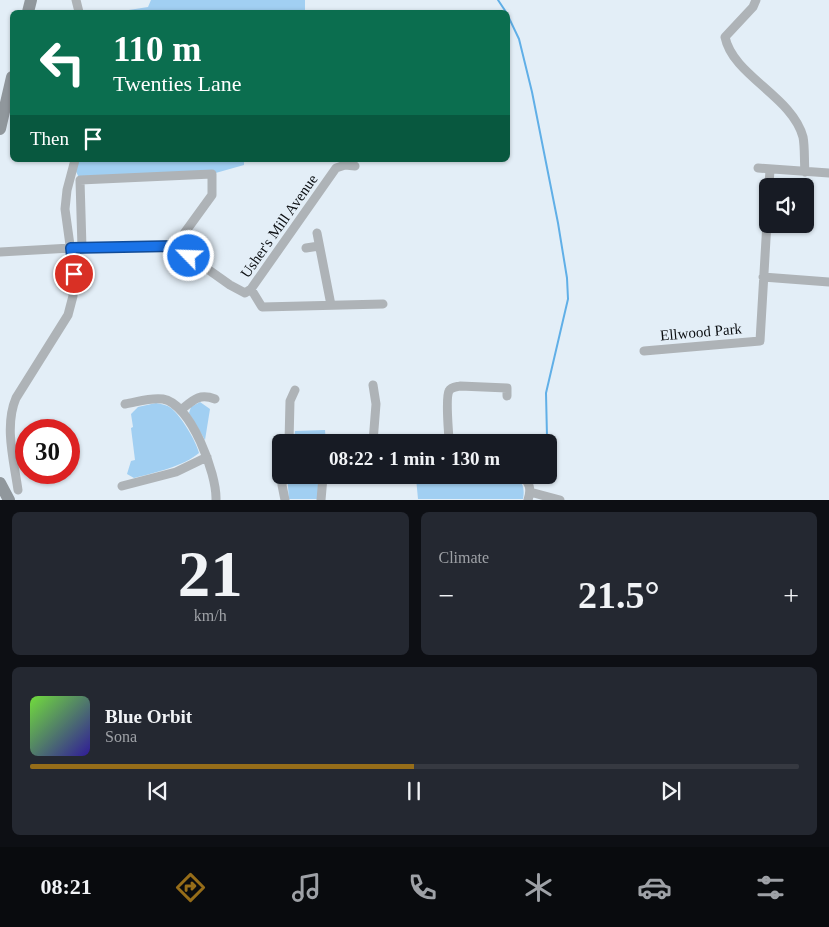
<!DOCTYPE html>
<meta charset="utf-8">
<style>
body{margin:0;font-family:"Times New Roman",serif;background:#242831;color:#f1f3f6;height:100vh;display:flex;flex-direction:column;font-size:19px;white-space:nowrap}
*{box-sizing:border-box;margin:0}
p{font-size:16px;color:#9ea1a6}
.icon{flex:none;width:28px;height:28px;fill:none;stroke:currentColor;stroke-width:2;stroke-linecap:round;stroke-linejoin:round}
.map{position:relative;height:500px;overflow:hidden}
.drawer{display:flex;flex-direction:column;gap:12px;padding:12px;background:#0d0f14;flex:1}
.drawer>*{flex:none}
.top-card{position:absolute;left:10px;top:10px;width:500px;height:152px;border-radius:8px;box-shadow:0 1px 4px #0004;background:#0b6e4f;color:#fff;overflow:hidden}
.fabs{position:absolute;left:759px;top:178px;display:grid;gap:10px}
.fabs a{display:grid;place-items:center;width:55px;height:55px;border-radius:8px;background:#171b24;box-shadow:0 1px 4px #0004;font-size:25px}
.speed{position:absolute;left:15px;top:419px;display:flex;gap:10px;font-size:25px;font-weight:700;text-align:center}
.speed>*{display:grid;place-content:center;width:65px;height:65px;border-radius:50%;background:#171b24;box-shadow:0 1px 4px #0004;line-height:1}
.speed .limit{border:8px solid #d22;background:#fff;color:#111}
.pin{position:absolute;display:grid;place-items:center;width:42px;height:42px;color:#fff;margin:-21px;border:2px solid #fff;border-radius:50%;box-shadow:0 1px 5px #0007}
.me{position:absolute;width:55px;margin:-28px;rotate:294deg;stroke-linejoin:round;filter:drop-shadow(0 0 4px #0008)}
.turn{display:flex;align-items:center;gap:18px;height:105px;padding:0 20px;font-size:22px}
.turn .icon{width:65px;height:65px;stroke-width:2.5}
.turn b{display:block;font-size:35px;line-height:42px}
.then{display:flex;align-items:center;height:48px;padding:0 20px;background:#0003;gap:10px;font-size:19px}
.big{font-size:38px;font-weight:700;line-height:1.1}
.drawer .widget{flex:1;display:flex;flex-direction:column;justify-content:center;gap:8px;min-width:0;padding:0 18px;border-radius:8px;background:#242831}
.drawer .dial{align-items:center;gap:0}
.dial b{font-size:65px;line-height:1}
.song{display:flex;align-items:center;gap:15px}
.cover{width:60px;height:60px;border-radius:8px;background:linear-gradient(135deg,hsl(100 70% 55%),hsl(250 70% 35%))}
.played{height:5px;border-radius:2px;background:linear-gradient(90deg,#966d19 50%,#363941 50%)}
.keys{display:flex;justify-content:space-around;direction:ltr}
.heat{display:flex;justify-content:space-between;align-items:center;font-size:28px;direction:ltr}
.drawer .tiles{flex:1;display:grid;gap:12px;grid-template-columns:1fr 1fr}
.widget:last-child{grid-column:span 2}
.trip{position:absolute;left:272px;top:434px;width:285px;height:50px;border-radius:8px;background:#171b24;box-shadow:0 1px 4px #0004;font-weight:700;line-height:50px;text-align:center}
.tab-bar{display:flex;height:80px;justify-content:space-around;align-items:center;background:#090b0e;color:#9ea1a6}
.tab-bar .icon{width:35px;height:35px}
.tab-bar .active{color:#966d19}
.tab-bar b{font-size:22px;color:#f1f3f6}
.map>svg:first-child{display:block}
.green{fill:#a1cff2}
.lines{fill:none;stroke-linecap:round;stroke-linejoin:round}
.stream{stroke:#60afe7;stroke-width:2}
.street{stroke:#aeb3b7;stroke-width:9}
.secondary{stroke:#90979c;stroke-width:12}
.route-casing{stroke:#114b97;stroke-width:12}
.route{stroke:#1a73e8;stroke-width:9}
.labels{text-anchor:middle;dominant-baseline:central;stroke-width:5;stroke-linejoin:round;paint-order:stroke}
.street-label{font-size:15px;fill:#0c0f12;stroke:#e3eef7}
</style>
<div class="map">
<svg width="829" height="500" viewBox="0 0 829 500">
<rect width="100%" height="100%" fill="#e3eef7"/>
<path class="green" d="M151,0H305V12H116L148,7Z
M76,160H244V165L212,174L80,180L73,165Z
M200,402L210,409L205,440L189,413L191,407Z
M156,403C161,404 167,405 171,408C181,416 196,441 199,453C184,466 154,473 134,478L127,474L131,461L135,460L131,428L133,427L131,414L138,407Z
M325,430L326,442H294L295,431Z
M287,475H311C321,480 318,490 318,499H289Z
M484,475C504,475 528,471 523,499H418L416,478C439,476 461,478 484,475Z"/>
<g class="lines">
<path class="stream" d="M498,0L506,12
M508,16L519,39L532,92L558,223L567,278L568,299L546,393L547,437L545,442"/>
<path class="street" d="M76,0L79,12
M756,0L753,7L725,37C733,76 792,96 803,137C805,147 804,161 805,172
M758,168L829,173
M769,186L770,169
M317,233L331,305
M175,246L230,285L245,293L251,289L336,168L345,165L355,166
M306,248L319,246
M0,252L71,248H82L175,246L212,195V174L80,180L82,248
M763,277L829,282
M251,289L262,307L383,304
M644,351L760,341L768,205
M125,404C137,402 151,397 163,399C191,404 217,474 216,500
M181,410C193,400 199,393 215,399
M289,442L290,401L295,390
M373,442L376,404L373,385
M449,442C449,433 445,398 449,391C451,387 456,387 460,386L507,388V396
M284,475L282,485L285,500
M318,475L323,477L379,475
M522,475C529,483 532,488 528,500
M122,486L176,472L207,457
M18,490C14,461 4,426 16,398L68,315L73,296L74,274L65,209L67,190L75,160
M530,492L560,500
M321,500L323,477"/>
<path class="secondary" d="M28,12L31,0
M0,129L12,77
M0,483L9,500"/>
</g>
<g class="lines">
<defs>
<path id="route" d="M74,274L71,248L175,246L189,256"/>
</defs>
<use href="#route" class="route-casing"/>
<use href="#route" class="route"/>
</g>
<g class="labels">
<g class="street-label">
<text transform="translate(279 226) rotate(-55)">Usher's Mill Avenue</text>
<text transform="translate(701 332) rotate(-5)">Ellwood Park</text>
</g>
</g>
</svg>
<div class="fabs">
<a><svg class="icon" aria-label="sound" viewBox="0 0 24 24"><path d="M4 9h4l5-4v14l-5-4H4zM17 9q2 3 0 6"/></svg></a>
</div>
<div class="speed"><div class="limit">30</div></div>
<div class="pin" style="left:74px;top:274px;background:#d93025"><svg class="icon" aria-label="arrive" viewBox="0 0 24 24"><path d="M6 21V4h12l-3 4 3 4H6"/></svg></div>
<svg class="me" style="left:189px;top:256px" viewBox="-20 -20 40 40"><circle r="17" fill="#1a73e8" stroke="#fff" stroke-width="3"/><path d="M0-11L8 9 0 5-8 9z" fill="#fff"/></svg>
<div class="trip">08:22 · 1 min · 130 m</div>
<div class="top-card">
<div class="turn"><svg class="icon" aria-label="left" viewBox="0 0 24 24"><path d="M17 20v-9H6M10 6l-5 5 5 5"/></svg><div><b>110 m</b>Twenties Lane</div></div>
<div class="then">Then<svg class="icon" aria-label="arrive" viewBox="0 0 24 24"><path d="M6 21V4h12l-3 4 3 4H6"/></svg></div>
</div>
</div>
<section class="drawer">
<div class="tiles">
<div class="widget dial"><b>21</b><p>km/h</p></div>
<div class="widget"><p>Climate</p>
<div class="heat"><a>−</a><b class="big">21.5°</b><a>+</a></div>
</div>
<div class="widget">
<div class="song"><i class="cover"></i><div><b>Blue Orbit</b><p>Sona</p></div></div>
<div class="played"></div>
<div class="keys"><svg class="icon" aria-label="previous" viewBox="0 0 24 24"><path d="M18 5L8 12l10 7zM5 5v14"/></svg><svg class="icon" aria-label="pause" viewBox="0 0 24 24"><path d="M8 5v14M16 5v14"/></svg><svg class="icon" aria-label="next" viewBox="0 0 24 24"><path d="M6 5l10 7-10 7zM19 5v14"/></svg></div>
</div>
</div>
</section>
<nav class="tab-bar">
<b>08:21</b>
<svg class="icon active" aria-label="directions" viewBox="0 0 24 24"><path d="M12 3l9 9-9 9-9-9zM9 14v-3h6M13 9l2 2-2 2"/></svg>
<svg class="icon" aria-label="music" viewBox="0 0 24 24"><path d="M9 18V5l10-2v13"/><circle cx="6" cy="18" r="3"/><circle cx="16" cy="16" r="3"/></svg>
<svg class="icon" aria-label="phone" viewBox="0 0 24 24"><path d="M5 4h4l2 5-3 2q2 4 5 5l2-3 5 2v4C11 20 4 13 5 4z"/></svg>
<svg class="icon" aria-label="climate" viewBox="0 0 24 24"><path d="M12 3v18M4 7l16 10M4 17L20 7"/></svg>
<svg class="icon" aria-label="car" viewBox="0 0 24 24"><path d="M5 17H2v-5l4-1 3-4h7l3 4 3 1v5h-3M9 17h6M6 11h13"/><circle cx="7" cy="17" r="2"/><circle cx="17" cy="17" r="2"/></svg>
<svg class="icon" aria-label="filters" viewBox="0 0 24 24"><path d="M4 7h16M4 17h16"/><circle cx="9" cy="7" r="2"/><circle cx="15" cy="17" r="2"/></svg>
</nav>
